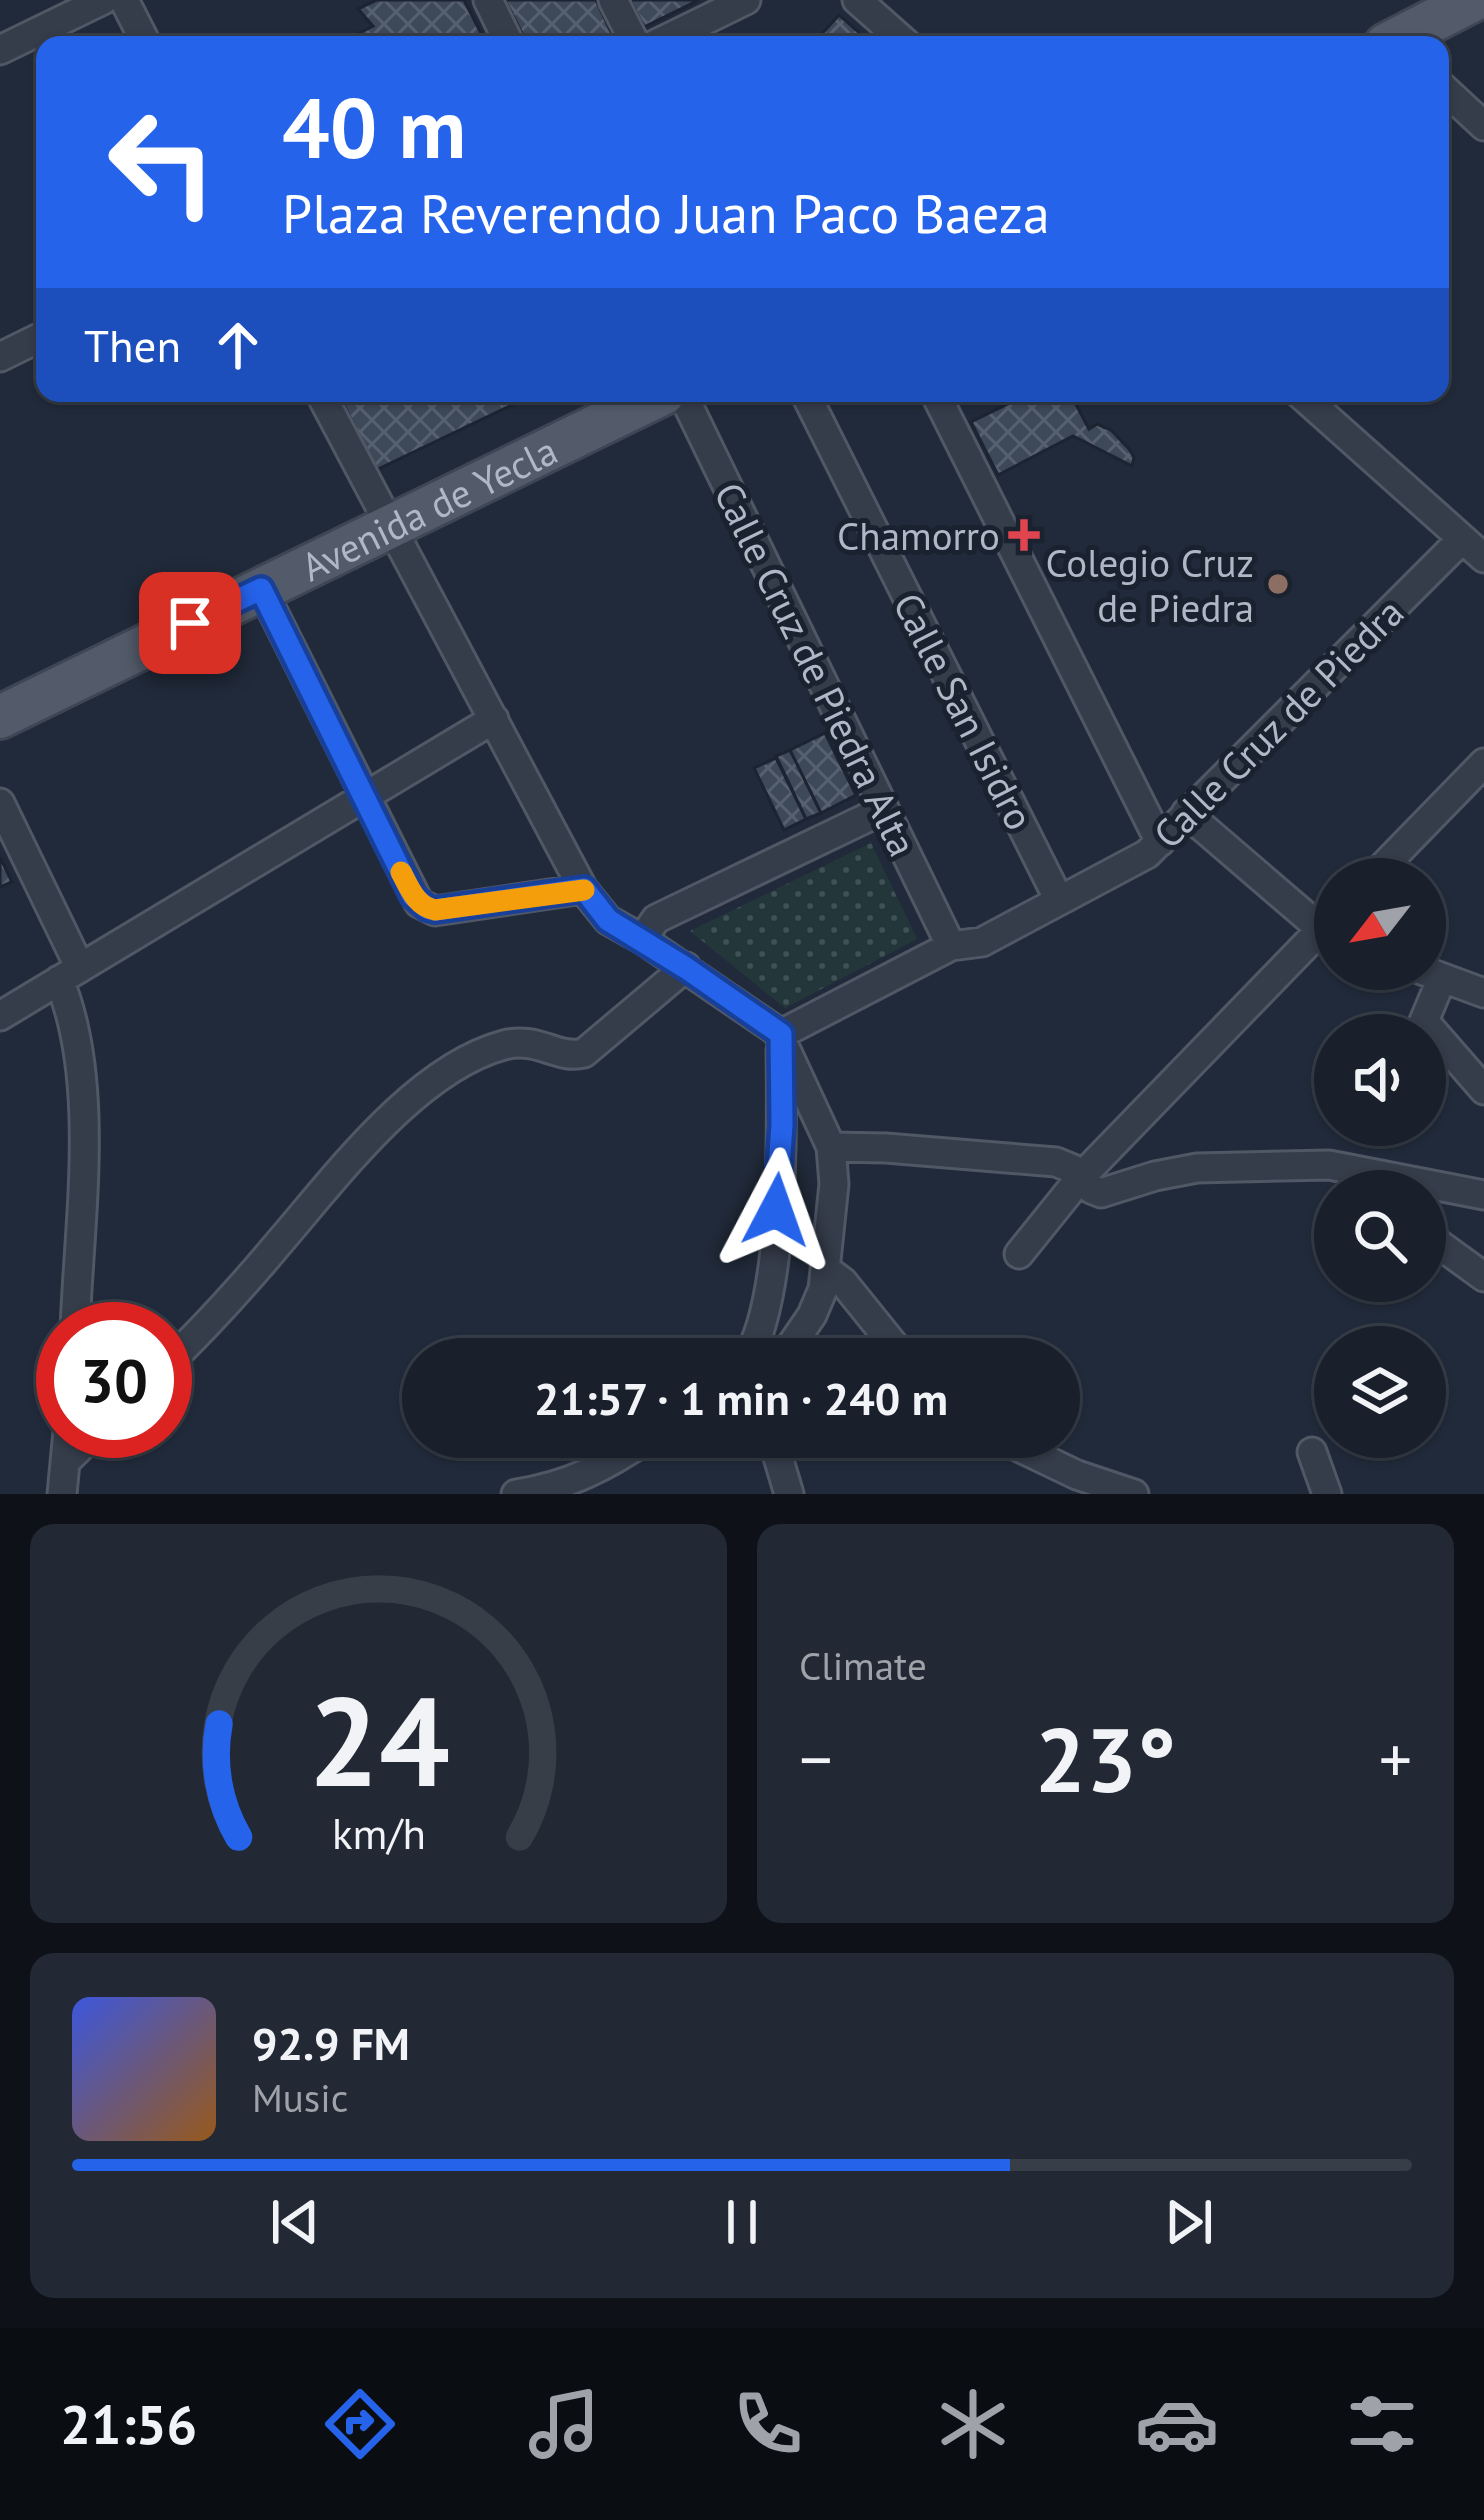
<!DOCTYPE html>
<meta charset="utf-8">
<style>
body{margin:0;font-family:"PT Sans",sans-serif;background:#222834;color:#f1f3f6;height:100vh;display:flex;flex-direction:column;font-size:45px;white-space:nowrap}
*{box-sizing:border-box;margin:0}
p{font-size:39px;color:#9fa3a9}
.icon{flex:none;width:66px;height:66px;fill:none;stroke:currentColor;stroke-width:2;stroke-linecap:round;stroke-linejoin:round}
.map{position:relative;height:1494px;overflow:hidden}
.details{display:flex;flex-direction:column;gap:30px;padding:30px;background:#0e1218;flex:1}
.details>*{flex:none}
.hud{position:absolute;left:36px;top:36px;width:1413px;height:366px;border-radius:24px;box-shadow:0 3px 9px #0004,0 0 0 3px #373e48;background:#2563eb;color:#fff;overflow:hidden}
.needle{width:78px;rotate:239deg}
.buttons{position:absolute;left:1314px;top:858px;display:grid;gap:24px}
.buttons a{display:grid;place-items:center;width:132px;height:132px;border-radius:50%;background:#19202c;box-shadow:0 3px 9px #0004,0 0 0 3px #373e48;font-size:60px}
.speed{position:absolute;left:36px;top:1302px;display:flex;gap:24px;font-size:60px;font-weight:700;text-align:center}
.speed>*{display:grid;place-content:center;width:156px;height:156px;border-radius:50%;background:#19202c;box-shadow:0 3px 9px #0004,0 0 0 3px #373e48;line-height:1}
.speed .limit{border:18px solid #d22;background:#fff;color:#111}
.pin{position:absolute;display:grid;place-items:center;width:102px;height:102px;color:#fff;margin:-51px;border-radius:24px;box-shadow:0 6px 18px #0006}
.me{position:absolute;width:132px;margin:-66px;rotate:4deg;stroke-linejoin:round;filter:drop-shadow(0 0 9px #0008)}
.turn{display:flex;align-items:center;gap:42px;height:252px;padding:0 48px;font-size:54px}
.turn .icon{width:156px;height:156px;stroke-width:2.5}
.turn b{display:block;font-size:84px;line-height:102px}
.then{display:flex;align-items:center;height:114px;padding:0 48px;background:#0003;gap:24px;font-size:45px}
.big{font-size:90px;font-weight:600;line-height:1.1}
.details .tile{flex:1;display:flex;flex-direction:column;justify-content:center;gap:18px;min-width:0;padding:0 42px;border-radius:24px;background:#222834}
.details .dial{align-items:center;gap:0}
.dial svg{height:312px;overflow:visible;fill:none;stroke:#373e48;stroke-width:7;stroke-linecap:round;text-anchor:middle}
.dial text{fill:#f1f3f6;stroke:none}
.song{display:flex;align-items:center;gap:36px}
.cover{width:144px;height:144px;border-radius:18px;background:linear-gradient(135deg,hsl(230 70% 55%),hsl(30 70% 35%))}
.played{height:12px;border-radius:6px;background:linear-gradient(90deg,#2563eb 70%,#373e48 70%)}
.keys{display:flex;justify-content:space-around;direction:ltr}
.heat{display:flex;justify-content:space-between;align-items:center;font-size:66px;direction:ltr}
.details .tiles{flex:1;display:grid;gap:30px;grid-template-columns:1fr 1fr}
.tile:last-child{grid-column:span 2}
.trip{position:absolute;left:402px;top:1338px;width:678px;height:120px;border-radius:60px;background:#19202c;box-shadow:0 3px 9px #0004,0 0 0 3px #373e48;font-weight:600;line-height:120px;text-align:center}
.menu{display:flex;height:192px;justify-content:space-around;align-items:center;background:#0a0d12;color:#9fa3a9}
.menu .icon{width:84px;height:84px}
.menu .current{color:#2563eb}
.menu b{font-size:54px;color:#f1f3f6}
.map>svg:first-child{display:block}
.grass{fill:url(#grass-dots)}
.building{fill:url(#building-cross-hatch);stroke:#1c2331;stroke-width:3}
.lines{fill:none;stroke-linecap:round;stroke-linejoin:round}
.street-casing{stroke:#505765;stroke-width:33}
.primary-casing{stroke:#3e4553;stroke-width:48}
.street{stroke:#353c4a;stroke-width:27}
.primary{stroke:#535b6a;stroke-width:42}
.route-casing{stroke:#184099;stroke-width:30}
.route{stroke:#2563eb;stroke-width:21}
.slow{stroke:#f59e0b;stroke-width:21}
.health-dot{fill:#e0444e;stroke:#1a212f;stroke-width:4.5}
.education-dot{fill:#8d6e63;stroke:#1a212f;stroke-width:4.5}
.labels{text-anchor:middle;dominant-baseline:central;stroke-width:10;stroke-linejoin:round;paint-order:stroke}
.street-label{font-size:39px;fill:#b0b7c6;stroke:#1a212f}
.poi-label{font-size:39px;fill:#b0b7c6;stroke:#1a212f;text-anchor:end}
</style>
<div class="map">
<svg width="1484" height="1494" viewBox="0 0 1484 1494">
<defs>
<pattern id="grass-dots" width="8" height="8" patternUnits="userSpaceOnUse" patternTransform="scale(3)"><rect width="8" height="8" fill="#23373b"/><path d="M2 2h.1M6 6h.1" fill="none" stroke="#405256" stroke-width="1.8" stroke-linecap="round"/></pattern>
<pattern id="building-cross-hatch" width="8" height="8" patternUnits="userSpaceOnUse" patternTransform="scale(3)"><rect width="8" height="8" fill="#3d4859"/><path d="M0 0l8 8M0 8l8-8" fill="none" stroke="#56606f"/></pattern>
</defs>
<rect width="100%" height="100%" fill="#212a3a"/>
<path class="grass" d="M871,843L917,939L785,1008L690,931Z"/>
<path class="building" d="M377,0H464L487,45H336L373,26L358,9Z
M505,0H596L615,40L604,45H528Z
M630,0H699L644,27Z
M839,15L873,45H824L817,39Z
M338,393H537L376,470Z
M1030,393H1070L1089,429L1097,424L1111,430L1129,449L1134,457L1132,466L1073,436L998,475L971,422Z
M825,733L856,795L821,813L790,750Z
M790,750L821,813L806,819L776,756Z
M776,758L806,819L784,830L754,768Z
M0,857L12,882L0,887Z"/>
<g class="lines">
<defs>
<path id="street" d="M124,0L147,45
M488,0L510,45
M613,0L636,45
M857,0L908,45
M654,45L746,0
M0,50L103,0
M1440,85L1484,126
M0,357L45,335
M320,393L583,889L608,920L642,939
M682,393L951,946
M805,393L1059,900
M935,393L1160,842
M1299,393L1484,558
M261,588L419,903L435,911L583,889
M0,803L80,968
M883,810L656,919L642,939L781,1034L951,946L982,942L1147,854L1462,539
M1186,813L1321,929L1335,935
M1371,879L1484,763
M1419,969L1484,993
M1442,978L1424,1021L1484,1090
M59,980C101,1082 79,1220 75,1329
M0,1016L494,719
M780,1037L831,1147L834,1184L823,1289L812,1315L782,1359
M831,1147L886,1148L1056,1162L1073,1169L1091,1189L1101,1193L1155,1176L1197,1168L1329,1165L1484,1195
M1425,1234L1484,1277
M1019,1254L1081,1177L1335,915
M827,1270L843,1282L905,1359
M747,1359C785,1295 782,1127 781,1050
M165,1366C205,1328 242,1287 278,1244C336,1177 415,1069 504,1045C539,1036 557,1060 584,1053L686,967
M772,1437L789,1494
M998,1437L1077,1475L1134,1494
M1312,1452L1327,1494
M66,1461L97,1431
M62,1494L68,1431
M516,1494C568,1486 606,1467 649,1437"/>
<g id="primary">
<path d="M1386,45L1473,0"/>
<path id="s1" d="M0,717L664,393"/>
</g>
</defs>
<use href="#street" class="street-casing"/>
<use href="#primary" class="primary-casing"/>
<use href="#street" class="street"/>
<use href="#primary" class="primary"/>
</g>
<g class="lines">
<defs>
<path id="route" d="M190,623L261,589L413,896L427,908L435,910L584,889L608,920L686,968L781,1034L782,1125L776,1210"/>
</defs>
<use href="#route" class="route-casing"/>
<use href="#route" class="route"/>
<path class="slow" d="M401,872C410,889 416,906 435,910L584,890"/>
</g>
<path class="health-dot" d="M1018 517h12v12h12v12h-12v12h-12v-12h-12v-12h12z"/>
<circle class="education-dot" cx="1278" cy="584" r="12"/>
<g class="labels">
<g class="street-label">
<text stroke="none"><textPath href="#s1" startOffset="477">Avenida de Yecla</textPath></text>
<text transform="translate(816 669) rotate(64)">Calle Cruz de Piedra Alta</text>
<text transform="translate(964 711) rotate(63)">Calle San Isidro</text>
<text transform="translate(1278 723) rotate(-45)">Calle Cruz de Piedra</text>
</g>
<g class="poi-label">
<text x="1000" y="535">Chamorro</text>
<text x="1254" y="562">Colegio Cruz<tspan x="1254" dy="45">de Piedra</tspan></text>
</g>
</g>
</svg>
<div class="buttons">
<a><svg class="needle" viewBox="-14 -14 28 28"><path d="M0-13l5 13h-10z" fill="#e53935"/><path d="M0 13l5-13h-10z" fill="#9fa3a9"/></svg></a>
<a><svg class="icon" aria-label="sound" viewBox="0 0 24 24"><path d="M4 9h4l5-4v14l-5-4H4zM17 9q2 3 0 6"/></svg></a>
<a><svg class="icon" aria-label="search" viewBox="0 0 24 24"><circle cx="10" cy="10" r="6"/><path d="M15 15l6 6"/></svg></a>
<a><svg class="icon" aria-label="layers" viewBox="0 0 24 24"><path d="M12 4l9 5-9 5-9-5zM3 14l9 5 9-5"/></svg></a>
</div>
<div class="speed"><div class="limit">30</div></div>
<div class="pin" style="left:190px;top:623px;background:#d93025"><svg class="icon" aria-label="arrive" viewBox="0 0 24 24"><path d="M6 21V4h12l-3 4 3 4H6"/></svg></div>
<svg class="me" style="left:776px;top:1210px" viewBox="-20 -20 40 40"><path d="M0-17L14 15 0 8-14 15z" fill="#2563eb" stroke="#fff" stroke-width="4"/></svg>
<div class="trip">21:57 · 1 min · 240 m</div>
<div class="hud">
<div class="turn"><svg class="icon" aria-label="left" viewBox="0 0 24 24"><path d="M17 20v-9H6M10 6l-5 5 5 5"/></svg><div><b>40 m</b>Plaza Reverendo Juan Paco Baeza</div></div>
<div class="then">Then<svg class="icon" aria-label="ahead" viewBox="0 0 24 24"><path d="M12 20V5M6 11l6-6 6 6"/></svg></div>
</div>
</div>
<section class="details">
<div class="tiles">
<div class="tile dial"><svg viewBox="0 0 100 80">
<path d="M14 69A42 42 0 1 1 86 69"/>
<path d="M14 69A42 42 0 0 1 9 40" stroke="#2563eb"/>
<text x="50" y="56" font-size="32" font-weight="700">24</text>
<text x="50" y="72" font-size="11">km/h</text>
</svg></div>
<div class="tile"><p>Climate</p>
<div class="heat"><a>−</a><b class="big">23°</b><a>+</a></div>
</div>
<div class="tile">
<div class="song"><i class="cover"></i><div><b>92.9 FM</b><p>Music</p></div></div>
<div class="played"></div>
<div class="keys"><svg class="icon" aria-label="previous" viewBox="0 0 24 24"><path d="M18 5L8 12l10 7zM5 5v14"/></svg><svg class="icon" aria-label="pause" viewBox="0 0 24 24"><path d="M8 5v14M16 5v14"/></svg><svg class="icon" aria-label="next" viewBox="0 0 24 24"><path d="M6 5l10 7-10 7zM19 5v14"/></svg></div>
</div>
</div>
</section>
<nav class="menu">
<b>21:56</b>
<svg class="icon current" aria-label="directions" viewBox="0 0 24 24"><path d="M12 3l9 9-9 9-9-9zM9 14v-3h6M13 9l2 2-2 2"/></svg>
<svg class="icon" aria-label="music" viewBox="0 0 24 24"><path d="M9 18V5l10-2v13"/><circle cx="6" cy="18" r="3"/><circle cx="16" cy="16" r="3"/></svg>
<svg class="icon" aria-label="phone" viewBox="0 0 24 24"><path d="M5 4h4l2 5-3 2q2 4 5 5l2-3 5 2v4C11 20 4 13 5 4z"/></svg>
<svg class="icon" aria-label="climate" viewBox="0 0 24 24"><path d="M12 3v18M4 7l16 10M4 17L20 7"/></svg>
<svg class="icon" aria-label="car" viewBox="0 0 24 24"><path d="M5 17H2v-5l4-1 3-4h7l3 4 3 1v5h-3M9 17h6M6 11h13"/><circle cx="7" cy="17" r="2"/><circle cx="17" cy="17" r="2"/></svg>
<svg class="icon" aria-label="filters" viewBox="0 0 24 24"><path d="M4 7h16M4 17h16"/><circle cx="9" cy="7" r="2"/><circle cx="15" cy="17" r="2"/></svg>
</nav>
